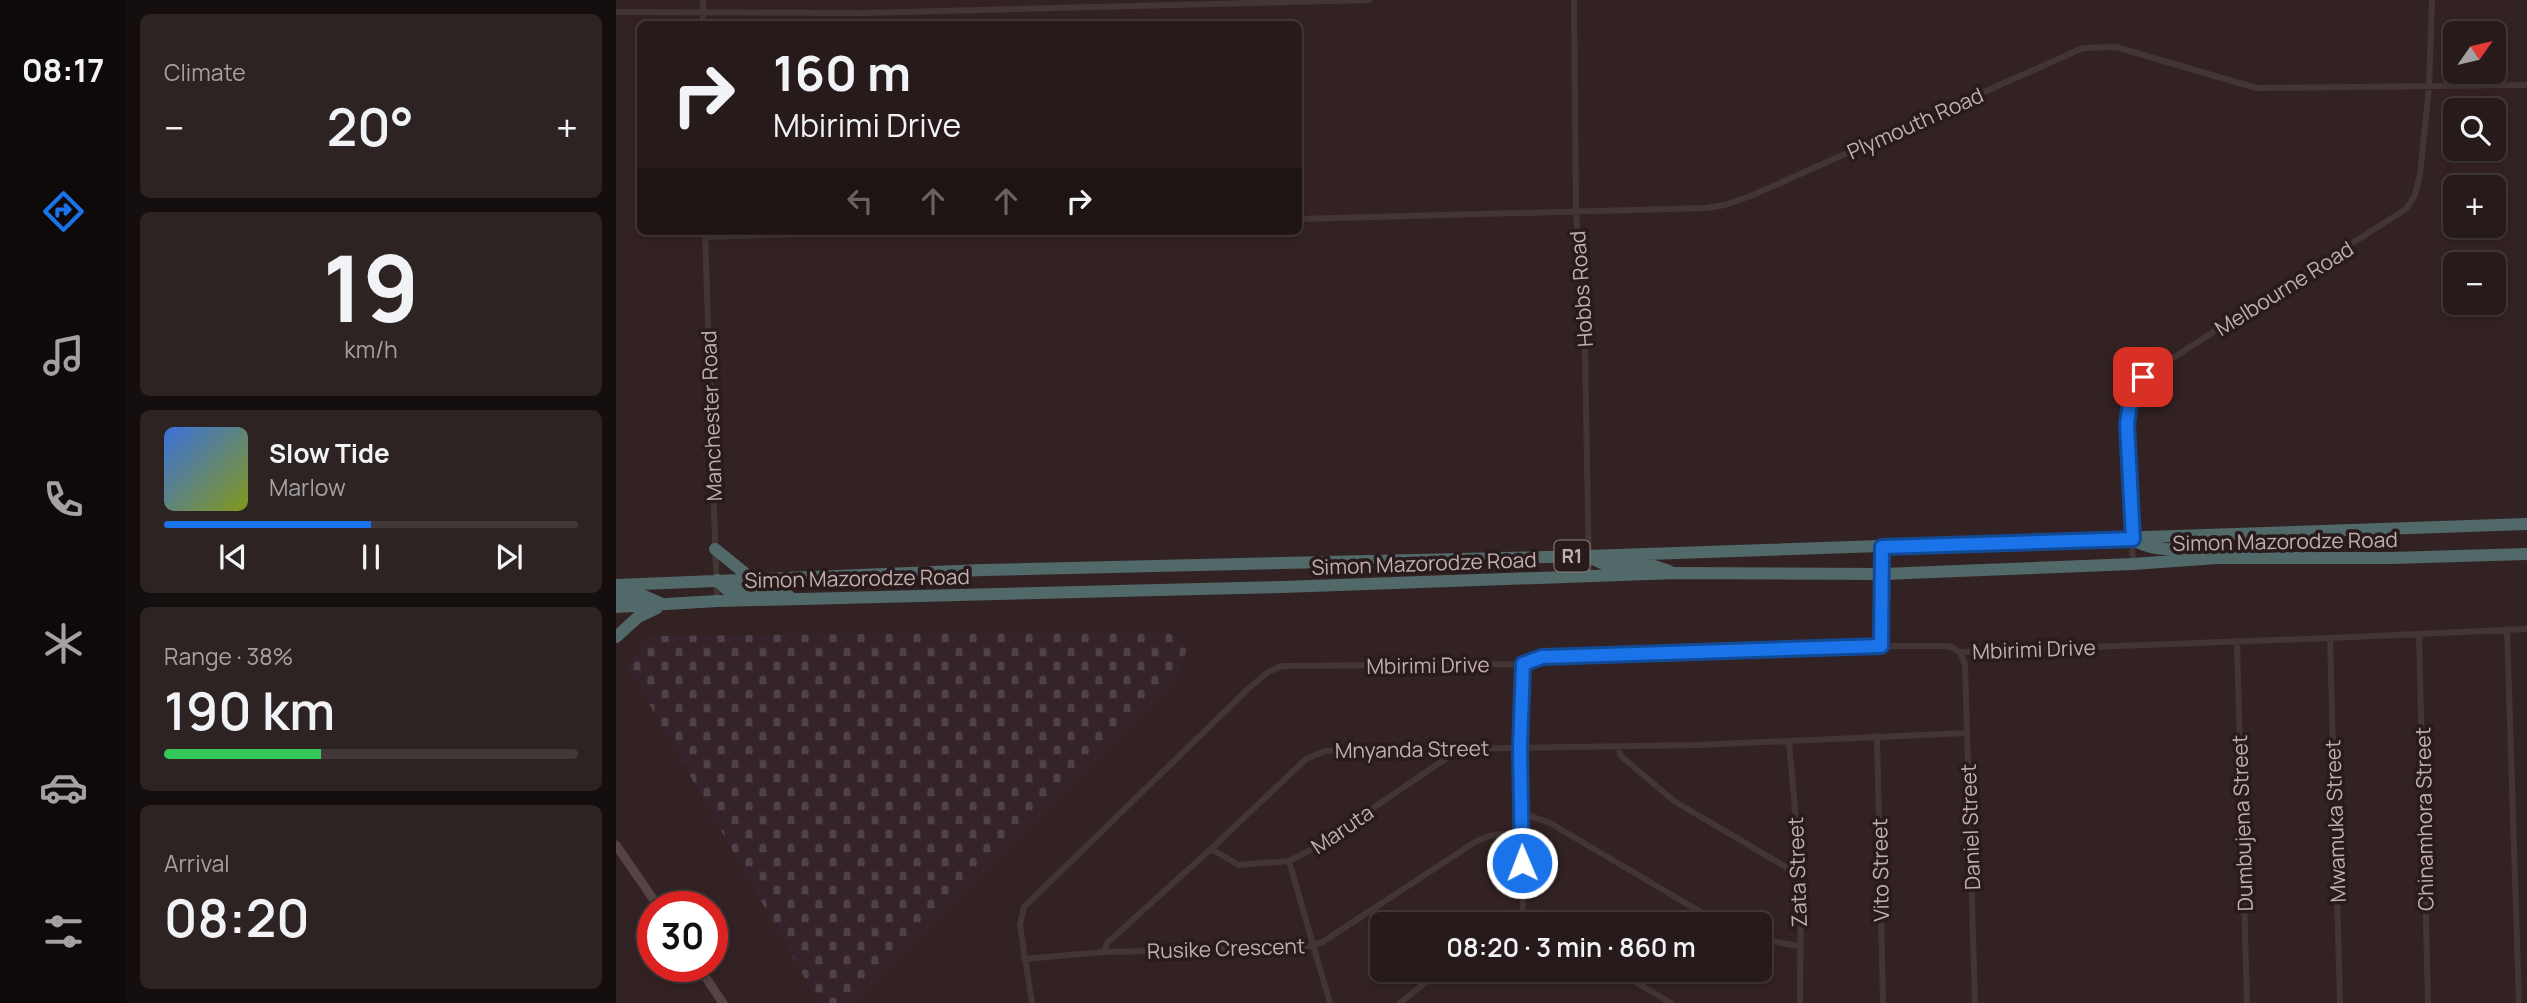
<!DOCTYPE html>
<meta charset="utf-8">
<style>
body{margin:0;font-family:Manrope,sans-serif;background:#2e2323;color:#f1f3f6;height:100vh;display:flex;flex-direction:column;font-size:26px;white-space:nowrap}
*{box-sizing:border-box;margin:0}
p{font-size:23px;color:#a4a1a2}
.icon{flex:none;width:38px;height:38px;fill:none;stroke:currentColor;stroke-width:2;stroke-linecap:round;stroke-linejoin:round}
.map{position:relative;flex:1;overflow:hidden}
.side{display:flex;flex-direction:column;gap:14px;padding:14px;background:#150e0e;width:490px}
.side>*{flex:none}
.banner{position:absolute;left:21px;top:21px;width:665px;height:214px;border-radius:10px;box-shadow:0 4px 10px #0003,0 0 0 2px #423839;background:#261a1a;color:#f1f3f6;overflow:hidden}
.needle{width:46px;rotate:56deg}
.buttons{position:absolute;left:1827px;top:21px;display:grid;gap:14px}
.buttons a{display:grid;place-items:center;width:63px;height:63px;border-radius:10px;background:#261a1a;box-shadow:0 4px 10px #0003,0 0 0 2px #423839;font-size:35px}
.speed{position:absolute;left:21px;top:891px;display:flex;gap:14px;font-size:35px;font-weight:700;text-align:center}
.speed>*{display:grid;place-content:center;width:91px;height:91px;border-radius:50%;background:#261a1a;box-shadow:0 4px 10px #0003,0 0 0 2px #423839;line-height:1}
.speed .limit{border:10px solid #d22;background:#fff;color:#111}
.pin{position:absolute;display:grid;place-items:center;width:60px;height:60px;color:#fff;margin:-30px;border-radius:14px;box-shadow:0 4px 10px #0006}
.me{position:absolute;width:77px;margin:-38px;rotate:359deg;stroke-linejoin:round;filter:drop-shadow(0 0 5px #0008)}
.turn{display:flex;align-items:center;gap:24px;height:147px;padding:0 21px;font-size:32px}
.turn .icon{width:91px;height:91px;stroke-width:2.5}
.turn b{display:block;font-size:49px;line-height:60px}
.lanes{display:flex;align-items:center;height:66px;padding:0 21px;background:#0003;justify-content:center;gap:35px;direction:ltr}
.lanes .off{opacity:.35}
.big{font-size:52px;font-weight:600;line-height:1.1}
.side .widget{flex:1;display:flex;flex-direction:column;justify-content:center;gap:10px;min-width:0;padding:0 24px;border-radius:10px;background:#2e2323}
.side .dial{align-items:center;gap:0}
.dial b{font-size:91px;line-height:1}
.song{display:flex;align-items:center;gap:21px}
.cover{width:84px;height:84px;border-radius:10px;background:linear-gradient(135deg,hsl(220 70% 55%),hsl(70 70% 35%))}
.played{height:7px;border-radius:4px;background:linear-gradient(90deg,#1a73e8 50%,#423839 50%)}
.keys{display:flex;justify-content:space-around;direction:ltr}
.heat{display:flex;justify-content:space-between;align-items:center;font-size:38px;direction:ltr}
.charge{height:10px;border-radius:5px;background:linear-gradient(90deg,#34c759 38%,#423839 0)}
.trip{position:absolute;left:754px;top:912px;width:402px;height:70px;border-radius:10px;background:#261a1a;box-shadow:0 4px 10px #0003,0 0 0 2px #423839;font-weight:600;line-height:70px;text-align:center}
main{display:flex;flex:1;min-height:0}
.menu{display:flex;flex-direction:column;width:126px;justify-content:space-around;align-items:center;background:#0f0a0a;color:#a4a1a2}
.menu .icon{width:49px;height:49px}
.menu .active{color:#1a73e8}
.menu b{font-size:32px;color:#f1f3f6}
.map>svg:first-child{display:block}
.cemetery{fill:url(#cemetery-stones)}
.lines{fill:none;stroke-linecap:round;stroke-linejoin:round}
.street{stroke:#443535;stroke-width:6}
.secondary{stroke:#574343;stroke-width:9}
.highway{stroke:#526969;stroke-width:12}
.route-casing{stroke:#114b97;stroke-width:18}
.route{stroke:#1a73e8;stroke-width:12}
.labels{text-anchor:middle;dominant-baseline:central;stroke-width:7;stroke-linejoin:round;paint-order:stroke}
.shield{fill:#291a1b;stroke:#938283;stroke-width:2}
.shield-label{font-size:19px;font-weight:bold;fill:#c1afaf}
.street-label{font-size:21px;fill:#c1afaf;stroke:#291a1b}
</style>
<main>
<nav class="menu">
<b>08:17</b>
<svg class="icon active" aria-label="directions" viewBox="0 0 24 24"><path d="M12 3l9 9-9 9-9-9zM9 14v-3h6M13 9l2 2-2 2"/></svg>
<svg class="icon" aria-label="music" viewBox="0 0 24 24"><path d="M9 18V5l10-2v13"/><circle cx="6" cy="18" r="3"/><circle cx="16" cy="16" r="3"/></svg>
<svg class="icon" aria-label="phone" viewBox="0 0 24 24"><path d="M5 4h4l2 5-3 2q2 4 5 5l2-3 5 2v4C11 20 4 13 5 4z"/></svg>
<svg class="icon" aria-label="climate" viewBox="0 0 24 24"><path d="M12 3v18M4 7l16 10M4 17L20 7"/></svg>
<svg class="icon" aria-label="car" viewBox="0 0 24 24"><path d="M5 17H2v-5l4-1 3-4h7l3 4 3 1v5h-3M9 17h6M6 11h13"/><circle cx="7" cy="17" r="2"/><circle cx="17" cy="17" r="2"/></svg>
<svg class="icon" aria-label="filters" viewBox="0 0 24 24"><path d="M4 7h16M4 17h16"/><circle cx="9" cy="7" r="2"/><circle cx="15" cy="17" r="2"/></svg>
</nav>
<section class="side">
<div class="widget"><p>Climate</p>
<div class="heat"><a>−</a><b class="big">20°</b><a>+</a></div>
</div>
<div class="widget dial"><b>19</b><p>km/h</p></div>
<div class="widget">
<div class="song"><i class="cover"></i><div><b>Slow Tide</b><p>Marlow</p></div></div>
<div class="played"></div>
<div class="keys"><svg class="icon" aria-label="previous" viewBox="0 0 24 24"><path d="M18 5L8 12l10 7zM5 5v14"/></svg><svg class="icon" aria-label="pause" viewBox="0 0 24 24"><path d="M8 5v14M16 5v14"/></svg><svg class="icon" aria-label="next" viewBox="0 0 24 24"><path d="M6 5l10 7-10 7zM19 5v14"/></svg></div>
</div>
<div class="widget"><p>Range · 38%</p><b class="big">190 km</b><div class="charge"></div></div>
<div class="widget"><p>Arrival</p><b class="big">08:20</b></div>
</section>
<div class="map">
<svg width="1911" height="1003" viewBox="0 0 1911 1003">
<defs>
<pattern id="cemetery-stones" width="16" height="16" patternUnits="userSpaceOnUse" patternTransform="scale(1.75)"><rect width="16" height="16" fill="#35232c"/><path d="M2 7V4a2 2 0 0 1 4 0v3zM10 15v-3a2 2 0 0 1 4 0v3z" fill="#504048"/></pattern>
</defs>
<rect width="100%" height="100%" fill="#332223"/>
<path class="cemetery" d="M551,631L571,648L563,676L237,1003H203L11,665L34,636Z"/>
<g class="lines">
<path class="street" d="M87,0V24
M958,0L960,210L969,349L973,575
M0,12L248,13L753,0
M682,219L1090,208L1109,205L1137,195L1467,48L1500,47L1640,88L1911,85
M89,231L101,601
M89,237L285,231
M1517,564L1511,424L1516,387L1527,377L1790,209L1799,195L1804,175L1813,87L1816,0
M1891,629L1903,1003
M1803,634L1812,1003
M1714,638L1724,1003
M1621,642L1631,1003
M1265,646L1266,547
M1344,652L1349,664L1359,1003
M907,664L904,748L907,917
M1261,736L1267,1003
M1173,742L1185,876L1184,1003
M1002,747L1005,756L1058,801L1185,876
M906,813L934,823L1105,924
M595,849L623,865L673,861L695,850L844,749
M673,861L714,1003
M888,924L907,917L923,924
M1144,939L1183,946
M488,952L491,943L595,849L690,759L709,751L1082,745L1351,733
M408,959L488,952L680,948L705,943L859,842C876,834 887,832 906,835
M999,970L1055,1003
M416,1003L404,925L408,907L633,688L652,672L666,666L907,664L926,657L1265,646H1333L1344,652L1714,638L1911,629
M784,1003L825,970"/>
<path class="secondary" d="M0,845L42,906
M82,966L107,1003"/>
<path class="highway" d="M1518,540C1541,555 1568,545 1594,556
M99,549L136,579
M973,557L990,565L1029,563L1053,571
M101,580L110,589L149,588L173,596
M0,585L367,570L972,556L1911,524
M0,596L26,595L44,603
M0,607L101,601L667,587L1060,573L1267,574L1517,564L1601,558H1775L1911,554
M0,637L22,617L41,608"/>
</g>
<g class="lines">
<defs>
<path id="route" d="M906,863L904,748L907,664L926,657L1265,646L1266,547L1517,539L1511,424L1516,387L1527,377"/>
</defs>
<use href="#route" class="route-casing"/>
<use href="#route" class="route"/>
</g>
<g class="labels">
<rect class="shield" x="938.5" y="540.5" width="35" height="31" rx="5"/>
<g class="shield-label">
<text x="956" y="556">R1</text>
</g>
<g class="street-label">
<text transform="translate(1299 123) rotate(-24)">Plymouth Road</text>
<text transform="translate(1668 288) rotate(-32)">Melbourne Road</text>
<text transform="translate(965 289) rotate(-94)">Hobbs Road</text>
<text transform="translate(95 416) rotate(-92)">Manchester Road</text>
<text transform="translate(1669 541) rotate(-1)">Simon Mazorodze Road</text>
<text transform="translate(808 563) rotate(-2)">Simon Mazorodze Road</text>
<text transform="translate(241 578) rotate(-1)">Simon Mazorodze Road</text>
<text transform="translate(1418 649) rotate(-2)">Mbirimi Drive</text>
<text transform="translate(812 665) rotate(-1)">Mbirimi Drive</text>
<text transform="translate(796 749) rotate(-1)">Mnyanda Street</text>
<text transform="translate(1808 819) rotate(-91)">Chinamhora Street</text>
<text transform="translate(1719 821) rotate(-92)">Mwamuka Street</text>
<text transform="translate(1626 823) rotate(-92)">Dumbujena Street</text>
<text transform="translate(1354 827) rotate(-92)">Daniel Street</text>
<text transform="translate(726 829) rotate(-34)">Maruta</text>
<text transform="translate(1264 870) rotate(-91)">Vito Street</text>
<text transform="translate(1181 872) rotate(-92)">Zata Street</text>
<text transform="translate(610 948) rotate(-2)">Rusike Crescent</text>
</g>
</g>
</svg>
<div class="buttons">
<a><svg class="needle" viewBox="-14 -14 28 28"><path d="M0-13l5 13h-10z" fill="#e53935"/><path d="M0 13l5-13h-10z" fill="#a4a1a2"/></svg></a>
<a><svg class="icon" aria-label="search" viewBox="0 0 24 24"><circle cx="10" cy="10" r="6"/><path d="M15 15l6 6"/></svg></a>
<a>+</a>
<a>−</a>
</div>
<div class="speed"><div class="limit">30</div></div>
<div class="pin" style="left:1527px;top:377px;background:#d93025"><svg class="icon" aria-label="arrive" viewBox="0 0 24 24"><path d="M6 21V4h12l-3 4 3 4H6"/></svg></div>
<svg class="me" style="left:906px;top:863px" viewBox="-20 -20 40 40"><circle r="17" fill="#1a73e8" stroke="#fff" stroke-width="3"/><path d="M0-11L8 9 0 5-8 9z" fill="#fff"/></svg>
<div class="trip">08:20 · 3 min · 860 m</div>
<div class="banner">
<div class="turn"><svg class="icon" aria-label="right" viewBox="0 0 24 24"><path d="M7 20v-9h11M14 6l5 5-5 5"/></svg><div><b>160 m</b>Mbirimi Drive</div></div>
<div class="lanes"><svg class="icon off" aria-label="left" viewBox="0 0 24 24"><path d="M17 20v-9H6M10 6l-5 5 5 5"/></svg><svg class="icon off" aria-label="ahead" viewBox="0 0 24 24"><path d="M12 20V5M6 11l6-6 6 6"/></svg><svg class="icon off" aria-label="ahead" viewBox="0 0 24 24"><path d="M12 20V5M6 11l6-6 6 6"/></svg><svg class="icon" aria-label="right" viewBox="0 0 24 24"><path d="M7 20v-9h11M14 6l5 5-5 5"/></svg></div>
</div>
</div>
</main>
